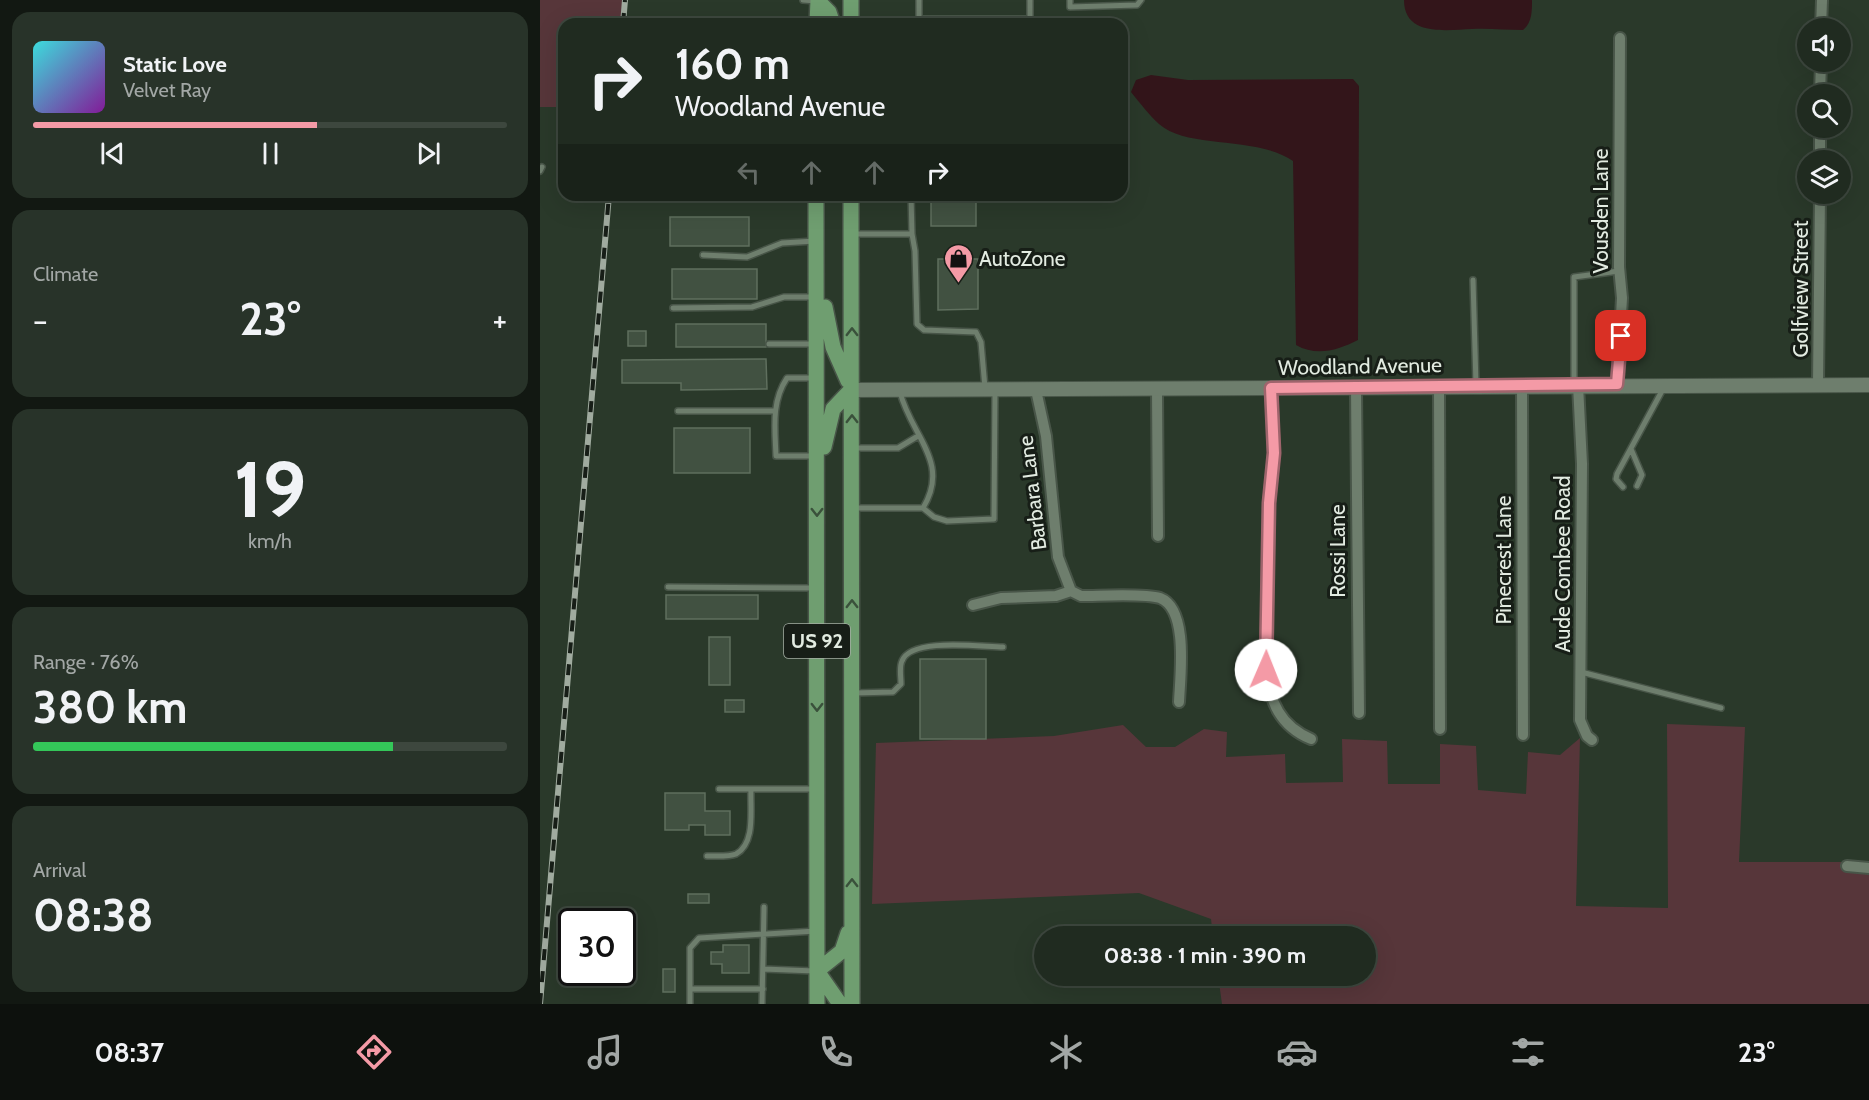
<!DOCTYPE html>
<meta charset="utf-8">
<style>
body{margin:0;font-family:Cabin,sans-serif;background:#283329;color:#f1f3f6;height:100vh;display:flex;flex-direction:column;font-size:22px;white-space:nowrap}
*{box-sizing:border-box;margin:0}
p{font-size:20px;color:#a2a7a5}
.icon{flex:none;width:33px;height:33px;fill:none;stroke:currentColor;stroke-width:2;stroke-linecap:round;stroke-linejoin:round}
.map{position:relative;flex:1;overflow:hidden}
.panel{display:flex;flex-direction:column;gap:12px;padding:12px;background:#121812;width:540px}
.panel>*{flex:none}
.top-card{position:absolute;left:18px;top:18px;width:570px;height:183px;border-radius:18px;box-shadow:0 6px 24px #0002,0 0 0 2px #3d473e;background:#202b20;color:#f1f3f6;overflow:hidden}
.fabs{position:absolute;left:1257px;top:18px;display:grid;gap:12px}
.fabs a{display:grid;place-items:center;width:54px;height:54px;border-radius:50%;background:#202b20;box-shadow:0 6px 24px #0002,0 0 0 2px #3d473e;font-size:30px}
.speed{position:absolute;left:18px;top:908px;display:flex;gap:12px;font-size:30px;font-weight:700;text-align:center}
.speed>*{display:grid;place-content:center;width:78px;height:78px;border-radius:50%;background:#202b20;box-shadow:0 6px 24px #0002,0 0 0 2px #3d473e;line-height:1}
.speed .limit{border:3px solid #111;border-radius:9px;background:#fff;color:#111}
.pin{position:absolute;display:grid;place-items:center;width:51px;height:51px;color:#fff;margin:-26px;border-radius:12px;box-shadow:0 3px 9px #0006}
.me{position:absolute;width:66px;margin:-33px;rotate:1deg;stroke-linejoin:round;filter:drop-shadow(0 0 4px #0008)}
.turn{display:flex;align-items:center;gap:21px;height:126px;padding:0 18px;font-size:27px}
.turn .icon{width:78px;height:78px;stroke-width:2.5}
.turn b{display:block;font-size:42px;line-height:51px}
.lanes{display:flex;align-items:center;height:57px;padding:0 18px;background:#0003;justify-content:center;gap:30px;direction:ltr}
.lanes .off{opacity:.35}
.big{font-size:45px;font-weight:700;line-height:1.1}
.panel .card{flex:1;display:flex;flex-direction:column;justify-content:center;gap:9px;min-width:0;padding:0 21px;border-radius:18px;background:#283329}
.panel .dial{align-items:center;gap:0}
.dial b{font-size:78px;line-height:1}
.song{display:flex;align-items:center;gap:18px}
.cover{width:72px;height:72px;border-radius:9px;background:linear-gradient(135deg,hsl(180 70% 55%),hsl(290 70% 35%))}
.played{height:6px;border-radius:3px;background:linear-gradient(90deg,#f49aa6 60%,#3d473e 60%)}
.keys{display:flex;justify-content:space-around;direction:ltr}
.heat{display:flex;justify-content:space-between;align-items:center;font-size:33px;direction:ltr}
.charge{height:9px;border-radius:4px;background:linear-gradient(90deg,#34c759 76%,#3d473e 0)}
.trip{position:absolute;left:494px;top:926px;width:342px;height:60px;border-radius:30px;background:#202b20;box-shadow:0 6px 24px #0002,0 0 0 2px #3d473e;font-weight:700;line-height:60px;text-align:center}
.tabs{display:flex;height:96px;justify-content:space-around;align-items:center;background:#0d110d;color:#a2a7a5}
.tabs .icon{width:42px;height:42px}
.tabs .selected{color:#f49aa6}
.tabs b{font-size:27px;color:#f1f3f6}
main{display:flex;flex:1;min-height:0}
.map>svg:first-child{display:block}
.green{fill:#57363a}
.water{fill:#33151a}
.building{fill:#415141;stroke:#5f6f5e;stroke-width:1.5}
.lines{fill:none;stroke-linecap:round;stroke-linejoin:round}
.lane-casing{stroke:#485548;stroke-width:8}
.street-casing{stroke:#485548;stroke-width:14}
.secondary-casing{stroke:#485548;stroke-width:16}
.primary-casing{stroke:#485548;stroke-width:18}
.lane{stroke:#6e7e6d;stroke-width:5}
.street{stroke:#6e7e6d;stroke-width:10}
.secondary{stroke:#6e7e6d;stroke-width:14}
.primary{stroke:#6f9e70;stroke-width:15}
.rail-casing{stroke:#a0ab9f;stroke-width:6}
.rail{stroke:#171e17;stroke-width:4;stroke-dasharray:11;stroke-linecap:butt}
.oneway{stroke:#3a513b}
.route-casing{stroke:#9f646c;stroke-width:15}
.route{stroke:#f49aa6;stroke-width:10}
.labels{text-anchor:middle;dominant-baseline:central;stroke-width:6;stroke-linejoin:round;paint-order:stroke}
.shield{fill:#171e17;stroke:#a5aea4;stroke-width:1.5}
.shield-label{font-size:20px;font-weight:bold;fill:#e2ebe1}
.street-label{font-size:21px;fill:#e2ebe1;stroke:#171e17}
.poi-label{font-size:21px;fill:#e2ebe1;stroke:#171e17;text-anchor:start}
</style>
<main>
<section class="panel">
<div class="card">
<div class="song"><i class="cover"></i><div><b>Static Love</b><p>Velvet Ray</p></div></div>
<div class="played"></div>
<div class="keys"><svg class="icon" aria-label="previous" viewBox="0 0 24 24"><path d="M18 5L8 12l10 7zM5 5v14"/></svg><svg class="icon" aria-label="pause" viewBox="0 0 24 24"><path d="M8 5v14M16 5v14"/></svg><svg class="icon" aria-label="next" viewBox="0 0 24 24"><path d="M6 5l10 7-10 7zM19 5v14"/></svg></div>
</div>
<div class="card"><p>Climate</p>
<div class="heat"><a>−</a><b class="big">23°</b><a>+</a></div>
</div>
<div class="card dial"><b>19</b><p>km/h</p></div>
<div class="card"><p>Range · 76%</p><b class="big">380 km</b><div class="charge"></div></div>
<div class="card"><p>Arrival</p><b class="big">08:38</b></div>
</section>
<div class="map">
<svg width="1329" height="1004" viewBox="0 0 1329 1004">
<rect width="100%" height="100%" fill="#2a392a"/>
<path class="green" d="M0,0H83L81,24H24V107H0Z
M1127,724L1205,727L1199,862H1329V1004H682L678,975H825V936H673L671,919L599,893L332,904L336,743L514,736L583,725L606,747H635L664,729L687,732L686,757L745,754L746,783L803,782L802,739L847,741L848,784H900V744L936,746L938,790L986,794L988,752L1020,755L1040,738L1036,906L1128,908Z"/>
<path class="water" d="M864,0H992C992,11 992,23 983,30C966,30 948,28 932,29C907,30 864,37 864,0Z
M611,75L648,80L813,79L819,86L818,340C798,350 777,357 756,345L753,161C715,135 649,150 619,124C609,115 600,103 591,92L596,80Z"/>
<path class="building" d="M391,195H436V226H391Z
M130,217H209V246H130Z
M398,259H438V309L398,310Z
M132,269H217V299H132Z
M136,324H226V347H136Z
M88,331H106V346H88Z
M226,359L227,389L141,390V383H82V360Z
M134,428H210V473H134Z
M126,595H218V619H126Z
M169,637H190V685H169Z
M380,659H446V739H380Z
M185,700H204V712H185Z
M125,793H165V811H190V835H165V825H149V830H125Z
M148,894H169V903H148Z
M183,945H209V973H182V964H171V952H183Z
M123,969H135V992H123Z"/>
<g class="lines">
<defs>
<path id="lane" d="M263,0L276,1
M379,0V19H490V0
M530,0V7L597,5L601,0
M0,171L2,167
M371,195L372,234
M201,199V195
M313,234H372L375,251L377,324L384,330L436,332L441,342L445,388
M163,255L207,257L242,243L275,241
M933,280L936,385
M133,308L212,307L244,297H276
M229,344H276
M274,378H247C231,402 235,429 236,456H275
M1034,385V277L1079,271
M360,392C371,436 411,462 383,508
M138,411H234
M313,448H358L378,436
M1091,449L1102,475L1097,486
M1083,487L1076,479L1077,474L1123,389
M313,508H383L394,517L407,521L454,519L455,391
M128,587L275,588
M1041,672L1181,708
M314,693L353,692L361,684C361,677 359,667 362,661C371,637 442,647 463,647
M179,789H275
M167,856C175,856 189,857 196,854C216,843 210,809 211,790
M223,969L275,971
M150,989V1004
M223,989H150V948L159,938L276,931
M222,1004L224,907"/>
<path id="street" d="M1281,28L1282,0
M1280,94L1281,62
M1280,160V128
M1077,384L1082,298L1079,267L1080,38
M1278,384L1280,194
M982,385L983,735
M1038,385L1042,464L1040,720L1047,736L1052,740
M899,387L900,729
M731,388L734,453L729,503L726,670C730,702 740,726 771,739
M816,388L819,713
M617,389L618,536
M496,390L506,436L518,557L531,591
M433,605L461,598L516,596L531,591L541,596C560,596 604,593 620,598C649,609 640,677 639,702
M1307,866L1329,868"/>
<path id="secondary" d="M311,390L1329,385"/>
<path id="primary" d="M278,1L289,12L293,24
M277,24L278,0
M311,24V0
M276,195L277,1004
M311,195L312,1004
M285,307L293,347L308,381
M284,447L293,409L311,390
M277,971L302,951L308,933
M277,971L300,1004"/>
</defs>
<use href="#lane" class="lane-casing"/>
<use href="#street" class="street-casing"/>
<use href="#secondary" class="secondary-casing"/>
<use href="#primary" class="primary-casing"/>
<use href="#lane" class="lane"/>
<use href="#street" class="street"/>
<use href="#secondary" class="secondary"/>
<use href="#primary" class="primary"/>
<defs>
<path id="rail" d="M83,24L85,0
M0,1004L69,195"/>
</defs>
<use href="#rail" class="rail-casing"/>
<use href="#rail" class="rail"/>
</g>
<defs><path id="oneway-chevron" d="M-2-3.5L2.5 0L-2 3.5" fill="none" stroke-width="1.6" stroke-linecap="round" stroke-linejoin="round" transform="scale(1.5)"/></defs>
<g class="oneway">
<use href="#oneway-chevron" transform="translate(312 332) rotate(-90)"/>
<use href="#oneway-chevron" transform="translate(312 419) rotate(-90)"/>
<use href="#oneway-chevron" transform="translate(277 512) rotate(90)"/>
<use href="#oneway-chevron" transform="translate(312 604) rotate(-90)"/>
<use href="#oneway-chevron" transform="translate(277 707) rotate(90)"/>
<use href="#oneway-chevron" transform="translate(312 883) rotate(-90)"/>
</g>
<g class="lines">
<defs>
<path id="route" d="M726,670L729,503L734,453L731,388L1077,384L1081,336"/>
</defs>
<use href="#route" class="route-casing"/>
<use href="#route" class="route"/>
</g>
<defs>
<symbol id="shop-pin" viewBox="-11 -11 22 30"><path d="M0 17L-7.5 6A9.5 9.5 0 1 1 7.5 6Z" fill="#f49aa6" stroke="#171e17"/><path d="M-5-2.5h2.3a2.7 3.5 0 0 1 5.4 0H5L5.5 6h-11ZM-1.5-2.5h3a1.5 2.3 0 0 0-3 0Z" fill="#111"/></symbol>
</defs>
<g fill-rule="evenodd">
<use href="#shop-pin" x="402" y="242" width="33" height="45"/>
</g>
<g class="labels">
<rect class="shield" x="244" y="624" width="66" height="34" rx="4.5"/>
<g class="shield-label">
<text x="277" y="641">US 92</text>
</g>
<g class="street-label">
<text transform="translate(1060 211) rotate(-90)">Vousden Lane</text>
<text transform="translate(1260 289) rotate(-90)">Golfview Street</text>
<text transform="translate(820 366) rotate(-1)">Woodland Avenue</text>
<text transform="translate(492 493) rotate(-97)">Barbara Lane</text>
<text transform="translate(797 551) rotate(-90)">Rossi Lane</text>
<text transform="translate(963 560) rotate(-90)">Pinecrest Lane</text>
<text transform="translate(1022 564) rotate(-90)">Aude Combee Road</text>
</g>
<g class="poi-label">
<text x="439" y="258">AutoZone</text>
</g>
</g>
</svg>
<div class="fabs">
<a><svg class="icon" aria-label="sound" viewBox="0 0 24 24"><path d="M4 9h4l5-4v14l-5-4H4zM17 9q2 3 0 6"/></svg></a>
<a><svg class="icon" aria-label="search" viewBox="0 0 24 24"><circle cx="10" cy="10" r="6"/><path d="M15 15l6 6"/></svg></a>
<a><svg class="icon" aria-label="layers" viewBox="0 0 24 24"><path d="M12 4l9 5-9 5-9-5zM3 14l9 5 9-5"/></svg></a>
</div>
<div class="speed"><div class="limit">30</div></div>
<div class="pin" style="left:1081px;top:336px;background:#d93025"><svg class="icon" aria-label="arrive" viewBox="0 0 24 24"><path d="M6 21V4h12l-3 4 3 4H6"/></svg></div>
<svg class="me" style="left:726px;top:670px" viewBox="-20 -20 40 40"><circle r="19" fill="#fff"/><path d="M0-13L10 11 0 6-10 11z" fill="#f49aa6"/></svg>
<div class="trip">08:38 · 1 min · 390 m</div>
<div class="top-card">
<div class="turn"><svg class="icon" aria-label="right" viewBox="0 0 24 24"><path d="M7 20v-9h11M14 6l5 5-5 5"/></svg><div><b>160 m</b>Woodland Avenue</div></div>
<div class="lanes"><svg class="icon off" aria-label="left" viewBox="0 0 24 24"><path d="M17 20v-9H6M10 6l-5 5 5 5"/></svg><svg class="icon off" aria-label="ahead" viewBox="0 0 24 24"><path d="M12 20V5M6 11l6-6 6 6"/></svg><svg class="icon off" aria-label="ahead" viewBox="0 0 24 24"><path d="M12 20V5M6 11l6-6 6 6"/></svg><svg class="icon" aria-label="right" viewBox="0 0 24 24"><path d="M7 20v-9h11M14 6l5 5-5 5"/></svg></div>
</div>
</div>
</main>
<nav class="tabs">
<b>08:37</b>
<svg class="icon selected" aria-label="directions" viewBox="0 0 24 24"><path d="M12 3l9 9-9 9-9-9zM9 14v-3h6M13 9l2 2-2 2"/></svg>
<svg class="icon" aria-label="music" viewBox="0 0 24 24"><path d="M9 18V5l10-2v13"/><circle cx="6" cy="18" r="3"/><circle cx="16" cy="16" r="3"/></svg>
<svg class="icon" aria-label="phone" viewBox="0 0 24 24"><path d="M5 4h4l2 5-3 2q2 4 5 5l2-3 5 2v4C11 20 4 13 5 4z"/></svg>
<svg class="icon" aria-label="climate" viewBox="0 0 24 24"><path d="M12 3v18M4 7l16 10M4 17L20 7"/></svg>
<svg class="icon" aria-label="car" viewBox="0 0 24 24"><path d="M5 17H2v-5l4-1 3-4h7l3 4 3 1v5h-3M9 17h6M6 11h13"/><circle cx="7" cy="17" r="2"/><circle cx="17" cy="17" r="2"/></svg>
<svg class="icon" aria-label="filters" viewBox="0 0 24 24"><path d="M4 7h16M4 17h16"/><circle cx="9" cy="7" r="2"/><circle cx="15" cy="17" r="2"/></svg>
<b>23°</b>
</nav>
